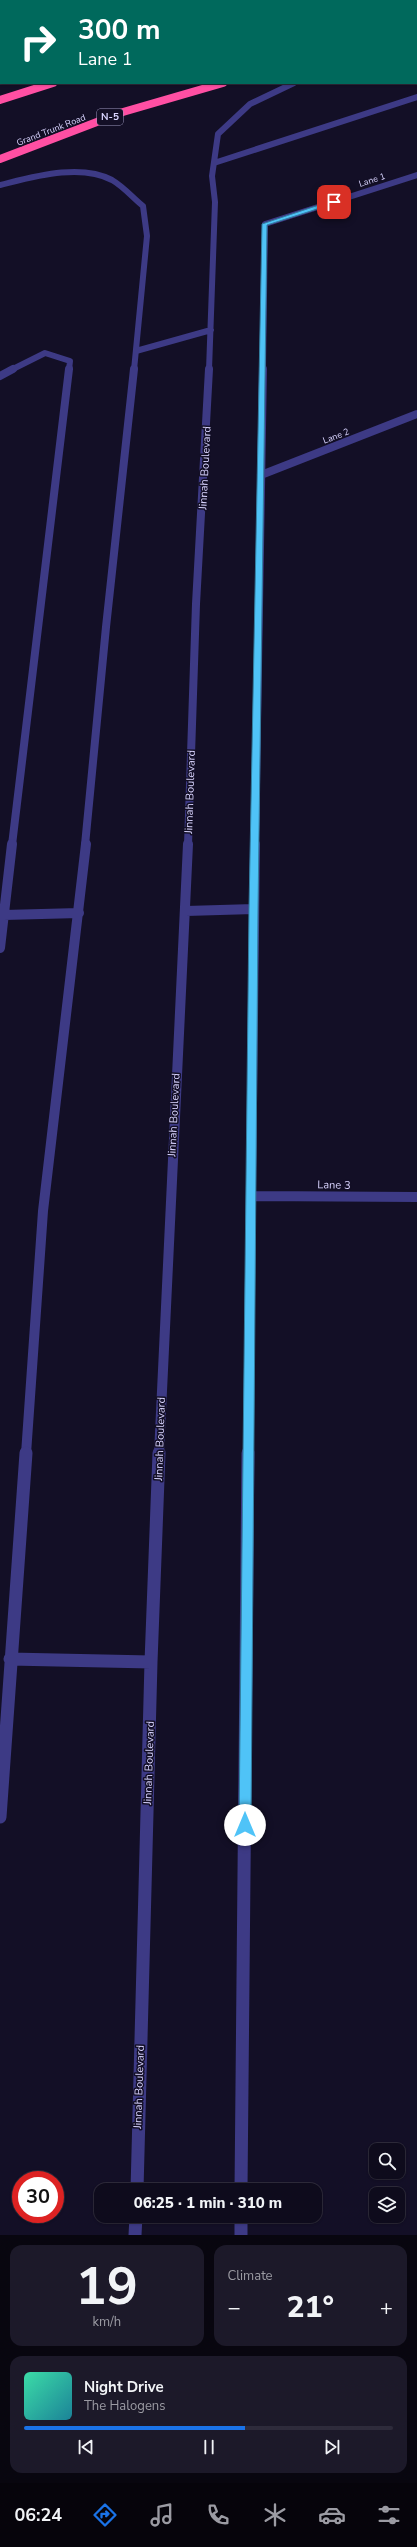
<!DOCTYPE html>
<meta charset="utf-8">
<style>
body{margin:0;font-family:"Nunito Sans",sans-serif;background:#1c1929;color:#f1f3f6;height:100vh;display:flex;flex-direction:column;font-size:15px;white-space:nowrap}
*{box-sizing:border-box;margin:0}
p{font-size:13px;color:#9b9ba3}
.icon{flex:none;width:22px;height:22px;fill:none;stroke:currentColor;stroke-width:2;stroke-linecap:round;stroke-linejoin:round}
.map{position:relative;height:2235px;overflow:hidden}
.drawer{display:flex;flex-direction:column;gap:10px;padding:10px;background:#08060f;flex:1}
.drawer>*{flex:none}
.banner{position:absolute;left:0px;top:0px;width:417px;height:84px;box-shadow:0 1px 3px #0004,0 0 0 1px #2e2b3b;background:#00695c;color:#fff;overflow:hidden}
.tools{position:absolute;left:369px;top:2143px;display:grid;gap:8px}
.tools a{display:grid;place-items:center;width:36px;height:36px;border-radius:8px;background:#0e0b1c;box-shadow:0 1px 3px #0004,0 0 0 1px #2e2b3b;font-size:20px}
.speed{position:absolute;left:12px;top:2171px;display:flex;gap:8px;font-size:20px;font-weight:700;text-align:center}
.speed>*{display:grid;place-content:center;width:52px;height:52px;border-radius:50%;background:#0e0b1c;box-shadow:0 1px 3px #0004,0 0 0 1px #2e2b3b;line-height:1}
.speed .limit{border:6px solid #d22;background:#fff;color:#111}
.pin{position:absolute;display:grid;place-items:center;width:34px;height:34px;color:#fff;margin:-17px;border-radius:8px;box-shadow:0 2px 6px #0006}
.me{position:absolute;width:44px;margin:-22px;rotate:0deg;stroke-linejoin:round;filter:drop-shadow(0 0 3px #0008)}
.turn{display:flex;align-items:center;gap:14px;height:84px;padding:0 12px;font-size:18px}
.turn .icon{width:52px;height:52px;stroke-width:2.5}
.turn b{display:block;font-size:28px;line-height:34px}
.big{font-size:30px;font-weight:800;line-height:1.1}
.drawer .tile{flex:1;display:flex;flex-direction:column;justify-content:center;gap:6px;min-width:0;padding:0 14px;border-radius:12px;background:#1c1929}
.drawer .dial{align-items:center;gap:0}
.dial b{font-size:52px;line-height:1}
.song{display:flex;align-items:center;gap:12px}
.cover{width:48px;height:48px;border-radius:6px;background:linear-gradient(135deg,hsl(160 70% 55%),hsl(190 70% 35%))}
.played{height:4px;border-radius:2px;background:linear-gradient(90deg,#1a73e8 60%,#2e2b3b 60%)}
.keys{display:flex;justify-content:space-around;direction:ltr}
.heat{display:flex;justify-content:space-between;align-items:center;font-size:22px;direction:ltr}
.drawer .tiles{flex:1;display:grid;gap:10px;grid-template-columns:1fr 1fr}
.tile:last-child{grid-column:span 2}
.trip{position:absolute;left:94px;top:2183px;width:228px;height:40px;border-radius:12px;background:#0e0b1c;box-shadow:0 1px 3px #0004,0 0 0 1px #2e2b3b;font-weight:800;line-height:40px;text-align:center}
.menu{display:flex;height:64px;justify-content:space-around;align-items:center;background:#06040b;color:#9b9ba3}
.menu .icon{width:28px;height:28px}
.menu .selected{color:#1a73e8}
.menu b{font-size:18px;color:#f1f3f6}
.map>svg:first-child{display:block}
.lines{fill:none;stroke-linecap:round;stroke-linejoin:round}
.minor-far3{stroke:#3d3a85;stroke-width:6}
.minor-far2{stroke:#3d3a85;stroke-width:8}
.minor-far1{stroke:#3d3a85;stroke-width:10}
.minor{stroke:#3d3a85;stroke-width:13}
.highway{stroke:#ff4fa3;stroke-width:8}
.route{fill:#4fc3f7;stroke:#337fa1}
.labels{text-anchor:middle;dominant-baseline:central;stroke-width:3;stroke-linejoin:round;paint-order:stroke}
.far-street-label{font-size:9px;fill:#d9d4ff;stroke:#130f26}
.shield{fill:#130f26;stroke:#9e99be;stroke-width:1}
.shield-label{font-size:10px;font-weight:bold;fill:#d9d4ff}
.street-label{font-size:11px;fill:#d9d4ff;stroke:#130f26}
</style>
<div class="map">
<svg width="417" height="2235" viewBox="0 0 417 2235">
<rect width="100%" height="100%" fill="#130f26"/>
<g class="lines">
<path class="minor-far3" d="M127,0L129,1
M205,1L208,0
M214,163L417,97
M0,185C33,177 80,163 112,180C124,187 133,198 143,206L147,236L134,370
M136,351L211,330
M11,370L45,353L70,361L69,370
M209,370L215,202L212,176L218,134L250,104L294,83
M263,370L265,224L417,175"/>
<path class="minor-far2" d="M0,376L13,369
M261,475L417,414
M12,845L69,369
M85,845L106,627L134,369
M188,845L196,604L209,369
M255,845L263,369"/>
<path class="minor-far1" d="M186,911L254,909
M4,915L79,913
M0,948L12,844
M251,1196L417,1197
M26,1454L43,1211L86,844
M159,1454L188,844
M248,1454L255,844"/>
<path class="minor" d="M10,1659L151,1662
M0,1817L26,1453
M137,2190L151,1662L159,1453
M241,2190L248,1453
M241,2216V2235
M135,2235L136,2216"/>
<path class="highway" d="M340,1L344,0
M0,100L53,83
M0,159L123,112L223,83"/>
</g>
<path class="route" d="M334,200L336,203L267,225L258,909L251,1825L245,1831L239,1825L249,909L262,224Z"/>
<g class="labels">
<g class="far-street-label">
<text transform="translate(51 130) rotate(-21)">Grand Trunk Road</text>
<text transform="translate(372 180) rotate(-18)">Lane 1</text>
<text transform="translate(336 436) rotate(-21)">Lane 2</text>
</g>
<rect class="shield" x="97" y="109" width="26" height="16" rx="3"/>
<g class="shield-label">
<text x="110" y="117">N-5</text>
</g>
<g class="street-label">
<text transform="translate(205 468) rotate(-87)">Jinnah Boulevard</text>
<text transform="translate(190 792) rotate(-88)">Jinnah Boulevard</text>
<text transform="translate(174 1115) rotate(-87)">Jinnah Boulevard</text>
<text transform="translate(334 1185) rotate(1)">Lane 3</text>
<text transform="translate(160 1439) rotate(-88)">Jinnah Boulevard</text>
<text transform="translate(149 1763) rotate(-88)">Jinnah Boulevard</text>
<text transform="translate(139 2087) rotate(-88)">Jinnah Boulevard</text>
</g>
</g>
</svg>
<div class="tools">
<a><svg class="icon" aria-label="search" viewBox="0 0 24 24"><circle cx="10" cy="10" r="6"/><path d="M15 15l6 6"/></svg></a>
<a><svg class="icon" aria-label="layers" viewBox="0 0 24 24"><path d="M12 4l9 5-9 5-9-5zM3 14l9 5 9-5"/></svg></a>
</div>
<div class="speed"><div class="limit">30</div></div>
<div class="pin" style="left:334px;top:202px;background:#d93025"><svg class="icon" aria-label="arrive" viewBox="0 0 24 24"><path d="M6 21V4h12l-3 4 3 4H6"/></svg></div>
<svg class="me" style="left:245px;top:1825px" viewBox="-20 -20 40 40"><circle r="19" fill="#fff"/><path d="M0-13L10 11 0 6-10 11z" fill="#4fc3f7"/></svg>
<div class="trip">06:25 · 1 min · 310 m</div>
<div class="banner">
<div class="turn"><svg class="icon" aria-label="right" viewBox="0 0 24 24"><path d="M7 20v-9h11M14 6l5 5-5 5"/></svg><div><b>300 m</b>Lane 1</div></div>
</div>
</div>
<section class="drawer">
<div class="tiles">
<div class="tile dial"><b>19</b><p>km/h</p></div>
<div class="tile"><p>Climate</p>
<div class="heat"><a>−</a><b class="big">21°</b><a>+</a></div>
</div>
<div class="tile">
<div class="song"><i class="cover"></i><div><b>Night Drive</b><p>The Halogens</p></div></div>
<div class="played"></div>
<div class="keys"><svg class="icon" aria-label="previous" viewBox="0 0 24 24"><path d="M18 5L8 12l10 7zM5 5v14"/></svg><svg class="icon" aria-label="pause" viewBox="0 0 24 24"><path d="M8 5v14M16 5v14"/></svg><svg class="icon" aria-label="next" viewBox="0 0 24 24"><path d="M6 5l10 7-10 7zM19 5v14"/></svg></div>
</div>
</div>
</section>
<nav class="menu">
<b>06:24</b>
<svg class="icon selected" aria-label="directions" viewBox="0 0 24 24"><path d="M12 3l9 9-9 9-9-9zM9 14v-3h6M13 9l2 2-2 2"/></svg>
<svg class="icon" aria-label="music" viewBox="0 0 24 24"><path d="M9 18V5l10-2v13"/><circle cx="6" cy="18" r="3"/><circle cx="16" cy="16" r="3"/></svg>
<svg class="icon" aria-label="phone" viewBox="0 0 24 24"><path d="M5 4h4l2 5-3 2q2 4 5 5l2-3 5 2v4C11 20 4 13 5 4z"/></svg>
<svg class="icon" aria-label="climate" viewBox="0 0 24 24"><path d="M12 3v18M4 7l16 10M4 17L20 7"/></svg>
<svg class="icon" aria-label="car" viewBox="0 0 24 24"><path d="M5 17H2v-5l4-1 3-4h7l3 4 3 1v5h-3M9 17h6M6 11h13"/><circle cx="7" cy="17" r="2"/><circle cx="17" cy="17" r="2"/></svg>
<svg class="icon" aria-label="filters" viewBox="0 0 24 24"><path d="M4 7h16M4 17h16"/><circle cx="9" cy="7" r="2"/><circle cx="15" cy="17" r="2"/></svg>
</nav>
